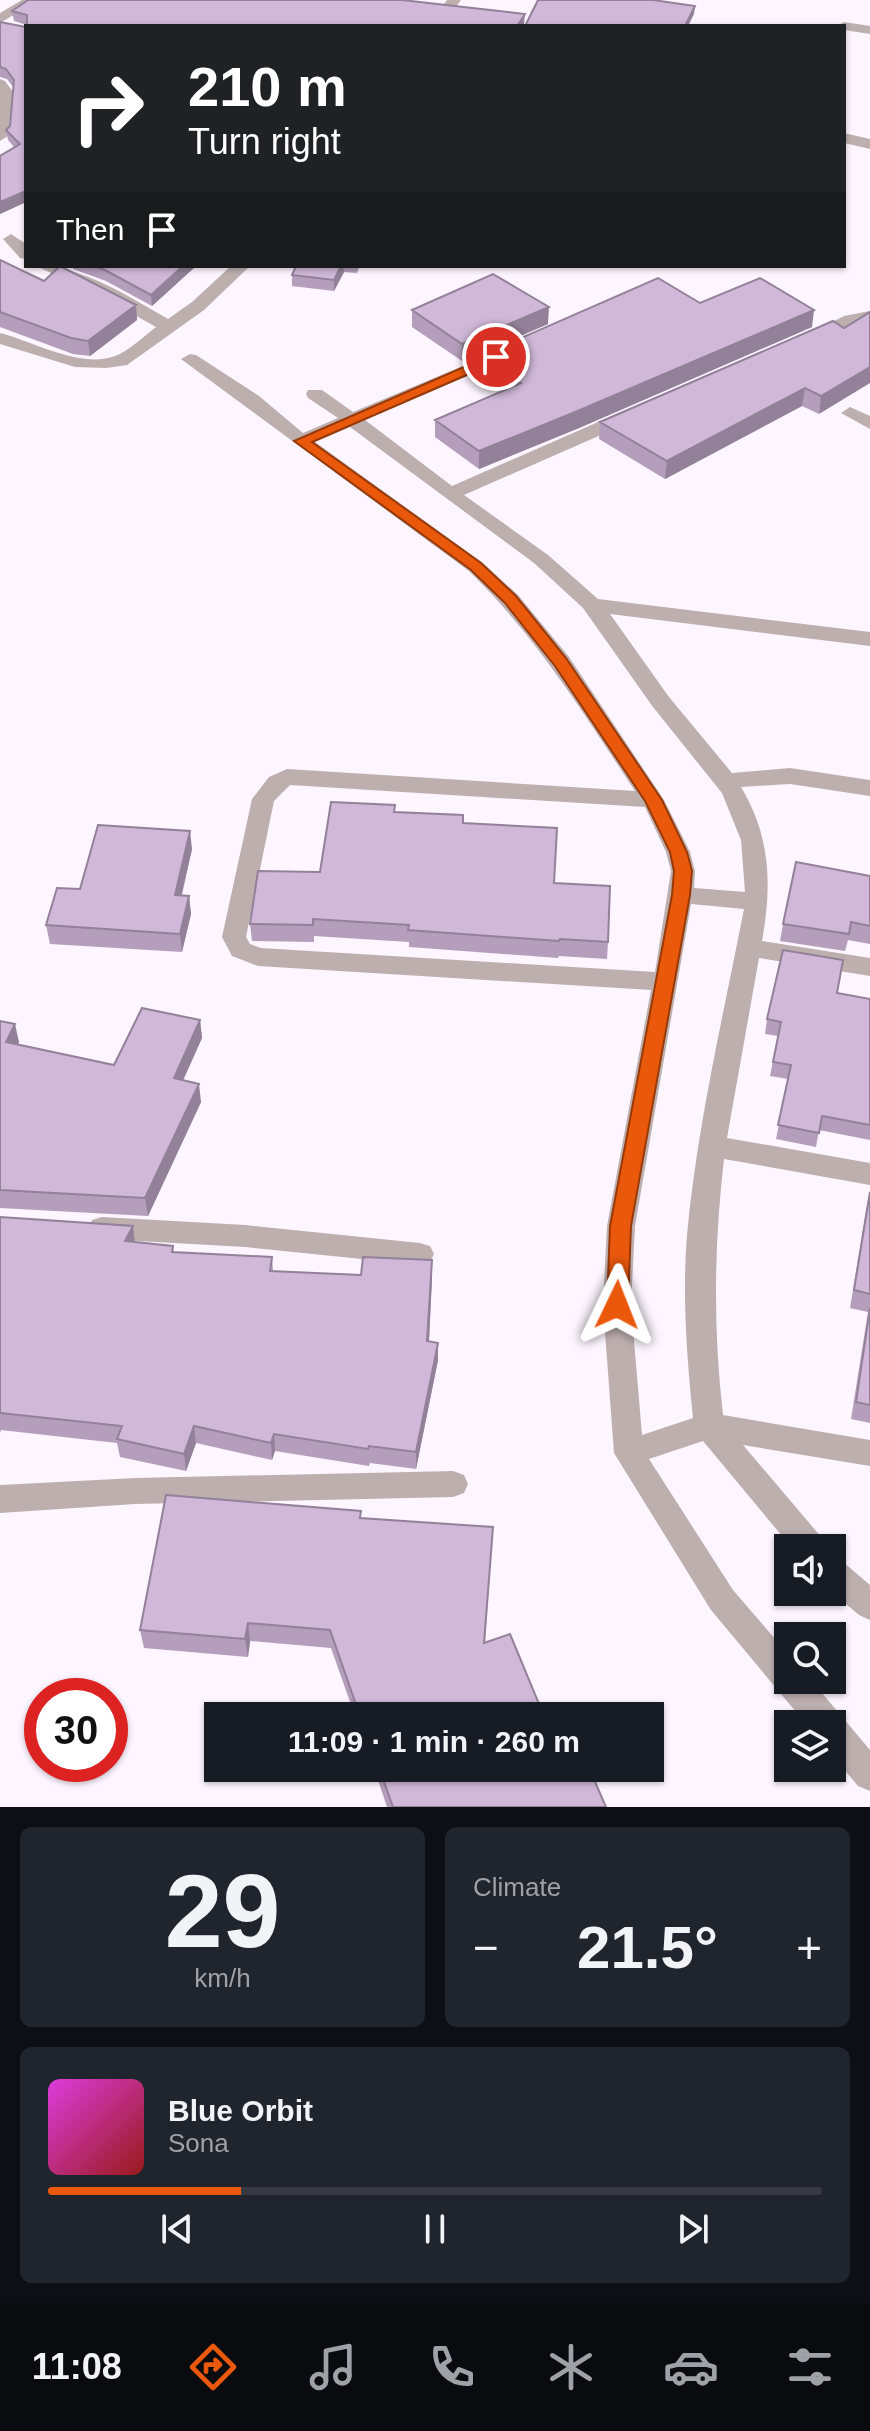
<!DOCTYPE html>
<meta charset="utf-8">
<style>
body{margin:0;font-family:Helvetica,sans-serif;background:#20242c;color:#f1f3f6;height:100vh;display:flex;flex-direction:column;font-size:30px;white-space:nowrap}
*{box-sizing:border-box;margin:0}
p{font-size:26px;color:#9ea1a6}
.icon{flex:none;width:44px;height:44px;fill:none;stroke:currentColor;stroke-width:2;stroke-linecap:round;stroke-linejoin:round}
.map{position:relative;height:1807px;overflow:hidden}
.sheet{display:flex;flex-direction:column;gap:20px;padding:20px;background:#0d0f14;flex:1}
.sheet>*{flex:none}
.hud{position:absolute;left:24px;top:24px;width:822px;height:244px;border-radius:0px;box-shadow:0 2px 6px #0004;background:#202124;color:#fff;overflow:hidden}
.controls{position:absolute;left:774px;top:1534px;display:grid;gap:16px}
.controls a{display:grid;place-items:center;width:72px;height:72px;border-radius:0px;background:#171b24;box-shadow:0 2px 6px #0004;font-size:40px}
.speed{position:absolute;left:24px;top:1678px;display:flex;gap:16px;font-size:40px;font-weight:700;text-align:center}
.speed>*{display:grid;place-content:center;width:104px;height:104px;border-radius:50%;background:#171b24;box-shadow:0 2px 6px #0004;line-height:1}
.speed .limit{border:12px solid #d22;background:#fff;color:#111}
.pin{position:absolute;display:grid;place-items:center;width:68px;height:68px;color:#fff;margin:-34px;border:4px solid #fff;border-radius:50%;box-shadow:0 2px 8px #0007}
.me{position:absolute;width:88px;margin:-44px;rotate:2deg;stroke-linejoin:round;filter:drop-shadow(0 0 6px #0008)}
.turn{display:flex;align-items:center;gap:28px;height:168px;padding:0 32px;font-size:36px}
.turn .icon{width:104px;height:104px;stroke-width:2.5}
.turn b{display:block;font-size:56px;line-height:68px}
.then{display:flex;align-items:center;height:76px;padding:0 32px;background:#0003;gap:16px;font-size:30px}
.big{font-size:60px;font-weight:800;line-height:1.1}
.sheet .card{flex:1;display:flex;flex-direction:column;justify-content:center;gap:12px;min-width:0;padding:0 28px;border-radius:12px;background:#20242c}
.sheet .dial{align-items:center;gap:0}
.dial b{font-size:104px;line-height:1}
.song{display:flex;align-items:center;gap:24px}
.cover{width:96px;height:96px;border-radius:12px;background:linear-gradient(135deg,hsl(300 70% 55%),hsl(0 70% 35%))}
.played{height:8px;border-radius:4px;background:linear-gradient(90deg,#ea580c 25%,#363941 25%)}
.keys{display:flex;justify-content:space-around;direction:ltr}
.heat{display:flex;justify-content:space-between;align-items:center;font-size:44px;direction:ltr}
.sheet .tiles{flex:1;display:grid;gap:20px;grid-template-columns:1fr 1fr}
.card:last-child{grid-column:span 2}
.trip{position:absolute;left:204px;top:1702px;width:460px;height:80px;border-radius:0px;background:#171b24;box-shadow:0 2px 6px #0004;font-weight:800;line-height:80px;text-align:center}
.tab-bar{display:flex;height:128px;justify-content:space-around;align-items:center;background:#090b0e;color:#9ea1a6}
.tab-bar .icon{width:56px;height:56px}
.tab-bar .current{color:#ea580c}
.tab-bar b{font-size:36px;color:#f1f3f6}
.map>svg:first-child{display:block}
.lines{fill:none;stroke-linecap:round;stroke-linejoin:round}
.street{fill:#beafaf;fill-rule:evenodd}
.wall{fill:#b49ebb}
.shaded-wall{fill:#928198}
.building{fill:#d1b8d9;stroke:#928198;stroke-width:2}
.route{fill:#ea580c;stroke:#983908;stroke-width:2}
</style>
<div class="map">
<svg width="870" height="1807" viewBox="0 0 870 1807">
<rect width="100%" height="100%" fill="#fdf5ff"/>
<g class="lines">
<path class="street" d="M22,0H39L0,23V13Z
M447,0H461L442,26H428Z
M844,22L870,26V34L844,30V26H837Z
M0,79L5,81L13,92L8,136L0,141Z
M844,133L870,139V149L844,143Z
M11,234L26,244V259L20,258L3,239Z
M36,266C84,266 127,296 168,319L192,302L231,266H250L204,310L127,365L106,368L75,367L0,344V333C32,341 81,369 115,356C129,351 144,336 156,327L97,294Z
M870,311V321L809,343L800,338L844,316Z
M508,347L517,352L514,356L365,420L452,486L621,412H635L637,416L635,420L464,495L548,555L598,599L870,632V646L610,614L669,697L732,773L790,768L870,780V796L790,784L741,787C771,837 772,886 762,941L870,958V976L759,958L727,1138L870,1163V1185L724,1159C714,1245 713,1329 723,1415L870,1440V1466L743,1445L822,1538L826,1548H792L703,1441L649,1459L733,1590L788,1654V1680H811L870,1750V1791L858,1786L832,1755V1724H806L711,1610L614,1453L603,1305L607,1226L651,990L258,966L232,956L222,937L252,799L269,777L287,769L635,791C584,714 536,636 469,571L181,359L190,354L196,355L259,396L303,433L338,418L308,398L306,394L308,390H322L353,412ZM350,427L534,563L583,608L653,707L722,793L741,840L745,892L694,888L695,871L690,852L664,800L569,657L518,595L483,563L315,442ZM290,785L645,807L666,852L671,871L655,972L261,948L250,944L246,937L274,801ZM691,904L744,909C723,1017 697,1126 687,1235C682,1296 687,1358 693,1418L642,1435L631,1305L635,1226Z
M850,407L870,416V429L841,413Z
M102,1217L245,1225L420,1243L430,1246L434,1254L430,1262L420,1265L245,1247L102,1239L92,1236L88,1228L92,1220Z
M453,1471L464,1475L468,1484L464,1493L453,1497L135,1504L0,1513V1485L135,1478Z
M832,1558L843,1562L870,1585V1620L859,1615L832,1592Z"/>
</g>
<path class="wall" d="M12,11L524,24L523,26H27V25L14,21Z
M0,23L26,27V202L0,214V156L14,147L8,140L6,130L10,126L13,87L7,79L0,77Z
M0,260L44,281L136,305L137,320L90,356L73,354L0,327Z
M73,266H196L152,306L106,281L73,269Z
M296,266H360L357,273L344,272L334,291L292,286V275Z
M700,303L812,327L579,428L479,469L435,437V420L505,390L480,373V356Z
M412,310L548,324L462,361L412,327Z
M833,321L819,414L802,406L665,479L599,439L600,422Z
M395,812L463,815V823L554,883L608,942L607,959L559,956L558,958L409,947V942L314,936V942L252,941L250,924L320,872Z
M192,849L182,895L189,896L191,914L182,952L50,944L46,925L80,889Z
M870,876V944L848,940L845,951L780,941L783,924Z
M837,993L870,999V1140L819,1130L816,1147L776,1139L788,1079L770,1076L778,1036L765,1034L767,1019Z
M200,1020L202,1038L183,1080L201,1102L148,1216L0,1208V1021L19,1042L18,1044L114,1065Z
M870,1192V1423L851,1419L868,1312L850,1308L866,1210Z
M0,1218L135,1242L173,1246L174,1252L272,1257L273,1271L432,1278L429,1342L438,1360L416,1469L370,1463L369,1466L275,1451L272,1460L196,1443L186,1471L120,1457L117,1443L1,1430L0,1433Z
M361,1511V1518L492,1545L485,1643L544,1716H355L331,1648L250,1641L248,1657L144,1648L140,1630Z
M374,1768H589L606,1807H387Z"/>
<path class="shaded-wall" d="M695,6L694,14L688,26H685Z
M525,14L524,24L523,26H517Z
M26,191V202L0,214V202Z
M183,266H196L152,306L151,295Z
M341,266H343L344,272L334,291V280Z
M136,305L137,320L90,356L88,341Z
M549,307L548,324L462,361V344Z
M814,310L812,327L579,428L479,469V451Z
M870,367V383L819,414L821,396Z
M805,388L802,406L665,479L667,461Z
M190,831L192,849L177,913L175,895Z
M189,896L191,914L182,952L180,934Z
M200,1020L202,1038L176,1096L174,1078Z
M15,1024L19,1042L9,1060L6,1042Z
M199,1084L201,1102L148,1216L145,1198Z
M133,1226L135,1244L125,1241Z
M432,1260V1278L428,1359L427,1341Z
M438,1343V1360L416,1469V1452Z
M194,1426L196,1443L186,1471L184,1454Z
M274,1434L275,1451L272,1460L271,1443Z
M248,1623L250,1641L248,1657L245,1639Z"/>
<path class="building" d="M28,0H402L525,14L517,26H27V15L12,11Z
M538,0H653L695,6L685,26H525Z
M0,22L26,27V191L0,202V156L20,144L6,130L10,126L14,80L6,69L0,67Z
M0,260L44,281L60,266L136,305L88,341L71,338L0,312Z
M94,266H183L151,295L105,270Z
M296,266H341L334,280L292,275Z
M493,274L549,307L462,344L412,310Z
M658,278L700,303L760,278L814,310L580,410L479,451L435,420L521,383L480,356Z
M870,312V367L821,396L805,388L667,461L600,422L833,321L844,328Z
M331,802L395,805L394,812L463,815V823L557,828L554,883L610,886L608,942L560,939L559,941L408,930L409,925L313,919V925L250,924L258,871L320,872Z
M98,825L190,831L175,895L189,896L180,934L46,925L57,888L80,889Z
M796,862L870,876V926L851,922L849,934L783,924Z
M783,950L843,960L837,993L870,999V1125L822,1116L819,1133L778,1125L791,1065L773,1062L781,1022L767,1019Z
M142,1008L200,1020L174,1078L199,1084L145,1198L0,1190V1021L15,1024L6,1042L114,1065Z
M870,1192V1294L854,1290Z
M0,1217L133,1226L125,1241L173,1246L172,1252L272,1257L270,1271L361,1275L363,1257L432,1260L427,1341L438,1343L416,1452L369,1446L368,1449L274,1434L271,1443L194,1426L184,1454L117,1439L122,1426L0,1413Z
M870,1308V1405L856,1402Z
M166,1495L361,1511L360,1518L493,1527L484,1643L510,1634L544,1716H360L330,1630L248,1623L245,1639L140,1630Z
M379,1768H589L606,1807H393Z"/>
<path class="route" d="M496,353L501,354V360L312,442L481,563L516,596L566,658L662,800L687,852L692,871L690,895L631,1226L628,1305L625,1311L617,1314L610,1311L607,1305L610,1226L672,895L674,871L670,852L645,801L555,666L505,603L471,570L294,441Z"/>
</svg>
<div class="controls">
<a><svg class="icon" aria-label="sound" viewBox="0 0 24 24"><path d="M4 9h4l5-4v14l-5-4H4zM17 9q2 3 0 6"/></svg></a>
<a><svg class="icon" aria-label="search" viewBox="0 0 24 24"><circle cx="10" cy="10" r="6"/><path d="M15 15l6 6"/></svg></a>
<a><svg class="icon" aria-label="layers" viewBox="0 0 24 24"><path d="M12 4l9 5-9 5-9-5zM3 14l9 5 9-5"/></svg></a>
</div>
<div class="speed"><div class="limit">30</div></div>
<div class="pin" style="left:496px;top:357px;background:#d93025"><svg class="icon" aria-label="arrive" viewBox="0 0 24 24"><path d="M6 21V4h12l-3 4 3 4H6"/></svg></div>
<svg class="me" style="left:617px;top:1305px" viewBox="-20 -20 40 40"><path d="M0-17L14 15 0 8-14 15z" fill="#ea580c" stroke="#fff" stroke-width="4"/></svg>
<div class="trip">11:09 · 1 min · 260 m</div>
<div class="hud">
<div class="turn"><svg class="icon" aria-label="right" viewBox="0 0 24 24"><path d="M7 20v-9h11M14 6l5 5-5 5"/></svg><div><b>210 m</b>Turn right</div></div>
<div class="then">Then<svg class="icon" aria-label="arrive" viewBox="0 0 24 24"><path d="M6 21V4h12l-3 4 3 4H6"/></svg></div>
</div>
</div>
<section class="sheet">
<div class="tiles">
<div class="card dial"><b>29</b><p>km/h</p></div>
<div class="card"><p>Climate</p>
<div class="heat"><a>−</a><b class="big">21.5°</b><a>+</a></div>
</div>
<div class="card">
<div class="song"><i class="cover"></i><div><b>Blue Orbit</b><p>Sona</p></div></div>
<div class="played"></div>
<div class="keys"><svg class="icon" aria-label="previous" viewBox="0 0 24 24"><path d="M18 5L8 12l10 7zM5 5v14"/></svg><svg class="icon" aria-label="pause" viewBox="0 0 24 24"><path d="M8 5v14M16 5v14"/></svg><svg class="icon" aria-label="next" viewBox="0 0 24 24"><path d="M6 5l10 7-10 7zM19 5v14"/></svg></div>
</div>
</div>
</section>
<nav class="tab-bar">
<b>11:08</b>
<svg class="icon current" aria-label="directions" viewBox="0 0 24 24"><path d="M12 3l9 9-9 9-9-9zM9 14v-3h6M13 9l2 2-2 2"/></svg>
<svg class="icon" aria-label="music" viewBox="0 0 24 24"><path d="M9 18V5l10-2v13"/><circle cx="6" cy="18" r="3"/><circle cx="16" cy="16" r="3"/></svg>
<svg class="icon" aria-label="phone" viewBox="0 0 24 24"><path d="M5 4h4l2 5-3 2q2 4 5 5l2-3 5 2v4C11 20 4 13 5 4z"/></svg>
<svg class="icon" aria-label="climate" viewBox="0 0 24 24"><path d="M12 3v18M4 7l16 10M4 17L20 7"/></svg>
<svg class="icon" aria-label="car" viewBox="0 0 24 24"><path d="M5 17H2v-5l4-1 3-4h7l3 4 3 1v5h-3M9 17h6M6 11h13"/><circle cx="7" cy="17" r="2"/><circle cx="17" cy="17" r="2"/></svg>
<svg class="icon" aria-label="filters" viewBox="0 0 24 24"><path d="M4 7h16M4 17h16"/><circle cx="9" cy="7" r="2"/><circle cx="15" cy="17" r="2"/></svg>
</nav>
